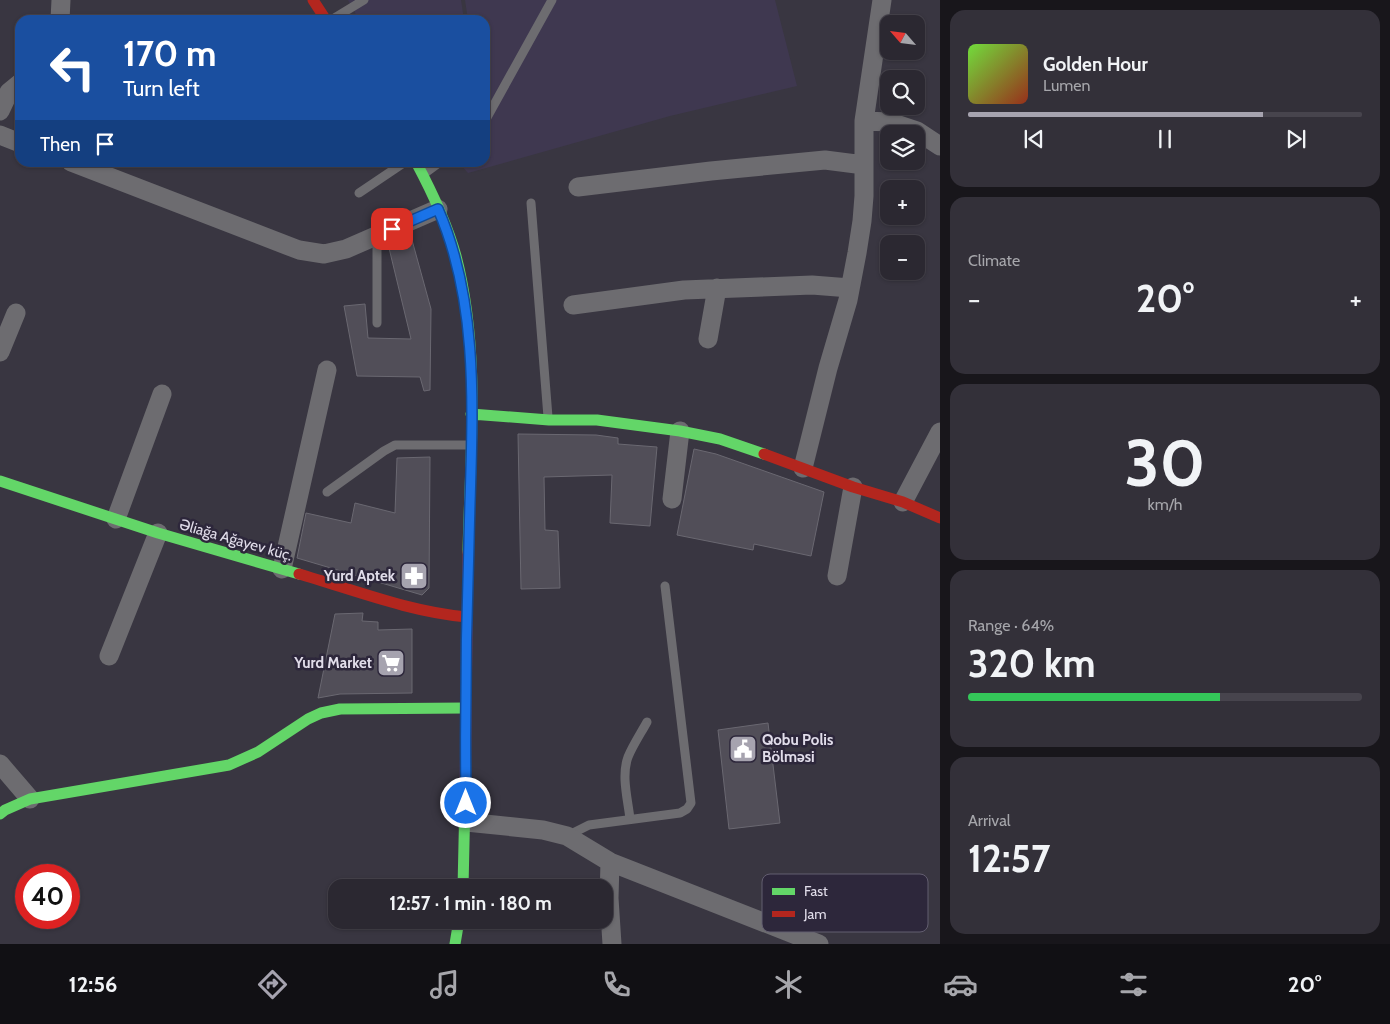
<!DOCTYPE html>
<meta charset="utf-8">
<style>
body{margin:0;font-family:Cabin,sans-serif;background:#333039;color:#f1f3f6;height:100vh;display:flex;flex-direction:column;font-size:19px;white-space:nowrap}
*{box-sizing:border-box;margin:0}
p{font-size:16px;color:#a6a6ab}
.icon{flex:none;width:28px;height:28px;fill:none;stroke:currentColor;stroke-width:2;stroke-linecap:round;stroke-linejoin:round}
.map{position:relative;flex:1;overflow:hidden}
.details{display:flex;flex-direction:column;gap:10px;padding:10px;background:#18161b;width:450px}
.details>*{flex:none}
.top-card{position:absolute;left:15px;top:15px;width:475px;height:152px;border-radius:15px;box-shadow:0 1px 4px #0004,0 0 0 1px #47444d;background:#1a4fa0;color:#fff;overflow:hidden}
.needle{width:32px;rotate:298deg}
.buttons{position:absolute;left:880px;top:15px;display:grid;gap:10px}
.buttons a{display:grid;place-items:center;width:45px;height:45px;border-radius:10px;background:#2b2831;box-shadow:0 1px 4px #0004,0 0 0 1px #47444d;font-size:25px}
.speed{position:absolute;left:15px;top:864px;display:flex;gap:10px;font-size:25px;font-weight:700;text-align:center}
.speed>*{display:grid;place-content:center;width:65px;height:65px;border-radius:50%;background:#2b2831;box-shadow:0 1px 4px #0004,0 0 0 1px #47444d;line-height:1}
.speed .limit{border:8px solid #d22;background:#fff;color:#111}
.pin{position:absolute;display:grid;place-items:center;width:42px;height:42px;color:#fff;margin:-21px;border-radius:10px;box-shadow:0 2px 8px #0006}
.me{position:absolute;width:55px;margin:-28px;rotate:0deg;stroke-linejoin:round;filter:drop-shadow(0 0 4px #0008)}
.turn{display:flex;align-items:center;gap:18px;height:105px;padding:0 25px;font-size:22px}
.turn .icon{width:65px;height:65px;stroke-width:2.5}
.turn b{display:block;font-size:35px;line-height:42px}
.then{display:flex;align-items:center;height:48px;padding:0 25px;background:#0003;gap:10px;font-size:19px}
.big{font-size:38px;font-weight:800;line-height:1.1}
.details .card{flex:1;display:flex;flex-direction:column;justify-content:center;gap:8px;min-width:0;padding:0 18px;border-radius:15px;background:#333039}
.details .dial{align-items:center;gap:0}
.dial b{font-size:65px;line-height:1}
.song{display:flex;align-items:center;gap:15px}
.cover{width:60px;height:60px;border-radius:8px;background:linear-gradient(135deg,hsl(100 70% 55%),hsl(10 70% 35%))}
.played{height:5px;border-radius:2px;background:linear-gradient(90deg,#a6a3af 75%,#47444d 75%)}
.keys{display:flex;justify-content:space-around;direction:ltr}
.heat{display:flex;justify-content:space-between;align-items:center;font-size:28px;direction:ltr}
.charge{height:8px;border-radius:4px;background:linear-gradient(90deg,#34c759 64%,#47444d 0)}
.trip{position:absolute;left:328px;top:879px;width:285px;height:50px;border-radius:15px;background:#2b2831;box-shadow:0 1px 4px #0004,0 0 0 1px #47444d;font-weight:800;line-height:50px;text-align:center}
.dock{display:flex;height:80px;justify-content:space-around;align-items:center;background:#111014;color:#a6a6ab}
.dock .icon{width:35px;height:35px}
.dock .selected{color:#a6a3af}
.dock b{font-size:22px;color:#f1f3f6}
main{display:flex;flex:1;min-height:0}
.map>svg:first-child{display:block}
.built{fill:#3f3850}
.building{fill:#514e58;stroke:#6a6871}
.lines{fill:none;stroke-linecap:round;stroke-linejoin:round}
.lane{stroke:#6d6c70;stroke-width:9}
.street{stroke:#6d6c70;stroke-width:19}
.fast{stroke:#63d668;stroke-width:11}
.jam{stroke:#b3261e;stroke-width:11}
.route-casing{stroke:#114b97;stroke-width:12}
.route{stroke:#1a73e8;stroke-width:9}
.labels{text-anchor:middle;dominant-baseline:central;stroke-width:5;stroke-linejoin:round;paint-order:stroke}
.street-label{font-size:15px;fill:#e1ddea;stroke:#2d273b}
.poi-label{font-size:15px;font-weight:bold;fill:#e1ddea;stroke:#2d273b;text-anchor:end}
.key{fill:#2d273b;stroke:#635e70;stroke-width:1}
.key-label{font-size:14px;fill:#e1ddea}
</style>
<main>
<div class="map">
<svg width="940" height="944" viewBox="0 0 940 944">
<rect width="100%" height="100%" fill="#393641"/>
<path class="built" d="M348,0H461L464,20H359Z
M465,0H775L797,86L670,116L468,173L459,163L485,162V20H468Z"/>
<path class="building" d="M412,240L431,309L430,390L424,391L420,377L357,376L344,306L365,304L368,338L411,339L389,248Z
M518,434L596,435L618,438V444L657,447L650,526L610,523L612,475L544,477L545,530L558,531L560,588L521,589Z
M694,449L716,454L824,492L811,556L754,544L753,550L677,535Z
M430,457L429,588L422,595L297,558L306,513L351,523L355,503L395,513L397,458Z
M363,613L362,621L378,622V630L412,629V693L340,694L318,698L335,614Z
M768,723L780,823L729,829L718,730Z"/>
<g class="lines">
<path class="lane" d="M331,20L364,0
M485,121L552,0
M425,173L440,162
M359,193L405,162
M531,203L548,417
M377,236V323
M327,492L384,451L395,445H468
M630,819C628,800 621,776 628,757C633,745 641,733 647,722
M567,836L589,825L680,813L687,809L691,803L665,586"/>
<path class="street" d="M60,20L61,0
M0,111L9,92L20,83
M864,121L890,122L917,131L940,146
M0,135L20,143
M71,162L299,250L324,254L346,249L438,209
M578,187L711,171L825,160L864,165
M573,305L684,290L812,285L850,288
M708,339L717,288
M0,352L16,313
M803,468L828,368L848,300L857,253L862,221L864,196V121L882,0
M672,499L680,431
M903,502L940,432
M116,519L162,394
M282,569L327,370
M837,576L853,487
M109,656L158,533
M0,764L30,799
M466,822L543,830L567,836L610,862L819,944
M610,862L609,898L612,944"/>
<path class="fast" d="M416,162C432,192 447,223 456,256C481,352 470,455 468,552
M471,414L549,420H597L680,431L720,439L764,454
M0,481L158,533L299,574
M0,814L5,810L30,799L229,765L258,752L308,719L321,713L340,709L465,708
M463,888L465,798
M455,944L459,920"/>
<path class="jam" d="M313,0L326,20
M764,454L853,487L903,502L940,518
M299,574C354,590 410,612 467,617
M465,798L468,552"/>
</g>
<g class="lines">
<defs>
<path id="route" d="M392,229L438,209C483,312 471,432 469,542C466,629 465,716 466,803"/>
</defs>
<use href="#route" class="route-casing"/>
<use href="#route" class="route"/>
</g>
<defs>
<symbol id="pharmacy-square" viewBox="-11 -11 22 22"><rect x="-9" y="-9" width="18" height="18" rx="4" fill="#a6a3af" stroke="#2d273b"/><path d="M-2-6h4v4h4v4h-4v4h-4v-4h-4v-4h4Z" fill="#fff"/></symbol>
<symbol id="supermarket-square" viewBox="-11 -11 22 22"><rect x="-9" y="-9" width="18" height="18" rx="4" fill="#a6a3af" stroke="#2d273b"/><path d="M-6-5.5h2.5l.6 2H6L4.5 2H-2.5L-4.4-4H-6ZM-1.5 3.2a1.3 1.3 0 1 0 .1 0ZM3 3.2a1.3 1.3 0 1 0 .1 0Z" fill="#fff"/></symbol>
<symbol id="civic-square" viewBox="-11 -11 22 22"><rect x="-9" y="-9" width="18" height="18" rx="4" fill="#a6a3af" stroke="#2d273b"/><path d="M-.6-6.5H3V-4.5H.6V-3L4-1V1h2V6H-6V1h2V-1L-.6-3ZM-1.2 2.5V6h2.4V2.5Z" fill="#fff"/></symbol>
</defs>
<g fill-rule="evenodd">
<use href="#pharmacy-square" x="398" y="560" width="32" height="32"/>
<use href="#supermarket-square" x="375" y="647" width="32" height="32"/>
<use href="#civic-square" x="727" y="733" width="32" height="32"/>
</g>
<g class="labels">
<g class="street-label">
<text transform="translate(236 540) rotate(16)">Əliağa Ağayev küç.</text>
</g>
<g class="poi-label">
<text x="395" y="576">Yurd Aptek</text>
<text x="372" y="663">Yurd Market</text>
<text x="762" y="740" text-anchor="start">Qobu Polis<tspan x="762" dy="17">Bölməsi</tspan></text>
</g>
</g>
<rect x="762" y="874" width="166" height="58" rx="8" class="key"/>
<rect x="772" y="888" width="23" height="7" fill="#63d668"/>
<rect x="772" y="911" width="23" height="6" fill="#b3261e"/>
<g class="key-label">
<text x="804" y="896">Fast</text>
<text x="804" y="919">Jam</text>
</g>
</svg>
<div class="buttons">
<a><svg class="needle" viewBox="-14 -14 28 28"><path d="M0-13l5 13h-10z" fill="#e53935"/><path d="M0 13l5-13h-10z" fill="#a6a6ab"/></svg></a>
<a><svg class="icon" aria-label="search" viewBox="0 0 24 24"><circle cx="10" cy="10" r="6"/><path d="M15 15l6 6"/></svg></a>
<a><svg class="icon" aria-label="layers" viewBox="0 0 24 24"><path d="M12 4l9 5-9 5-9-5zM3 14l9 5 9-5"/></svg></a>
<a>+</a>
<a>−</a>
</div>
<div class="speed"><div class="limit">40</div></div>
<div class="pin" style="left:392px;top:229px;background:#d93025"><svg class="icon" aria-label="arrive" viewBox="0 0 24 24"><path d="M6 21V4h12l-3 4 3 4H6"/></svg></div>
<svg class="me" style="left:466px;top:803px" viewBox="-20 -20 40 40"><circle r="17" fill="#1a73e8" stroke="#fff" stroke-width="3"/><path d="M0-11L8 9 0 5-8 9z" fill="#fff"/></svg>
<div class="trip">12:57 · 1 min · 180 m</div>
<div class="top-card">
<div class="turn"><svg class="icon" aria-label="left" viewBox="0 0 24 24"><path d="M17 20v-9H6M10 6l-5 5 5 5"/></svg><div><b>170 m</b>Turn left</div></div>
<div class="then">Then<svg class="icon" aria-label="arrive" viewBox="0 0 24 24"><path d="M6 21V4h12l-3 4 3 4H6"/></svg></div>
</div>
</div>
<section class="details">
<div class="card">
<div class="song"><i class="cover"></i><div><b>Golden Hour</b><p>Lumen</p></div></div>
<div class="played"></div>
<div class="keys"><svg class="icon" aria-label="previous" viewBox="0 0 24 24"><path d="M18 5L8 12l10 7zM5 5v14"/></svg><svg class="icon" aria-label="pause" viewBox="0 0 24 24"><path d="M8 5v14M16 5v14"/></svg><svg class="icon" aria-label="next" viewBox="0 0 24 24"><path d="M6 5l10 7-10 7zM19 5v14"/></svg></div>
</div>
<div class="card"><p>Climate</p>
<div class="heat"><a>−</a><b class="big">20°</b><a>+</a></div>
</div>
<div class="card dial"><b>30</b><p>km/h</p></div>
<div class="card"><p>Range · 64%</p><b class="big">320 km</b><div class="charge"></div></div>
<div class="card"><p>Arrival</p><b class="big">12:57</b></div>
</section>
</main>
<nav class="dock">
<b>12:56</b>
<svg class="icon selected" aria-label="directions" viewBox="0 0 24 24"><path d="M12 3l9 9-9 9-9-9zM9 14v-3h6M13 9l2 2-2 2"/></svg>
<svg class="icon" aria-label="music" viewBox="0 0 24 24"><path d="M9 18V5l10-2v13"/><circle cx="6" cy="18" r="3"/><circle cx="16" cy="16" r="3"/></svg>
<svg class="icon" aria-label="phone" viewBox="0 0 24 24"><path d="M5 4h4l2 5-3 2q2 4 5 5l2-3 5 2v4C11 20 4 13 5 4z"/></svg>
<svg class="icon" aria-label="climate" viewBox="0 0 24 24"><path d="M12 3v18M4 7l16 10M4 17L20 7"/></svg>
<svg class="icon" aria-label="car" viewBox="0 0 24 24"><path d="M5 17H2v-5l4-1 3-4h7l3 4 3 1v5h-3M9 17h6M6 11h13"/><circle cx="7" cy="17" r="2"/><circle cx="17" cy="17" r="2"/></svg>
<svg class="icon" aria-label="filters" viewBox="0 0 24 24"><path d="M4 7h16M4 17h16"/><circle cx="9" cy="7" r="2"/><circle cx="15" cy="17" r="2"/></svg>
<b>20°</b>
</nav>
